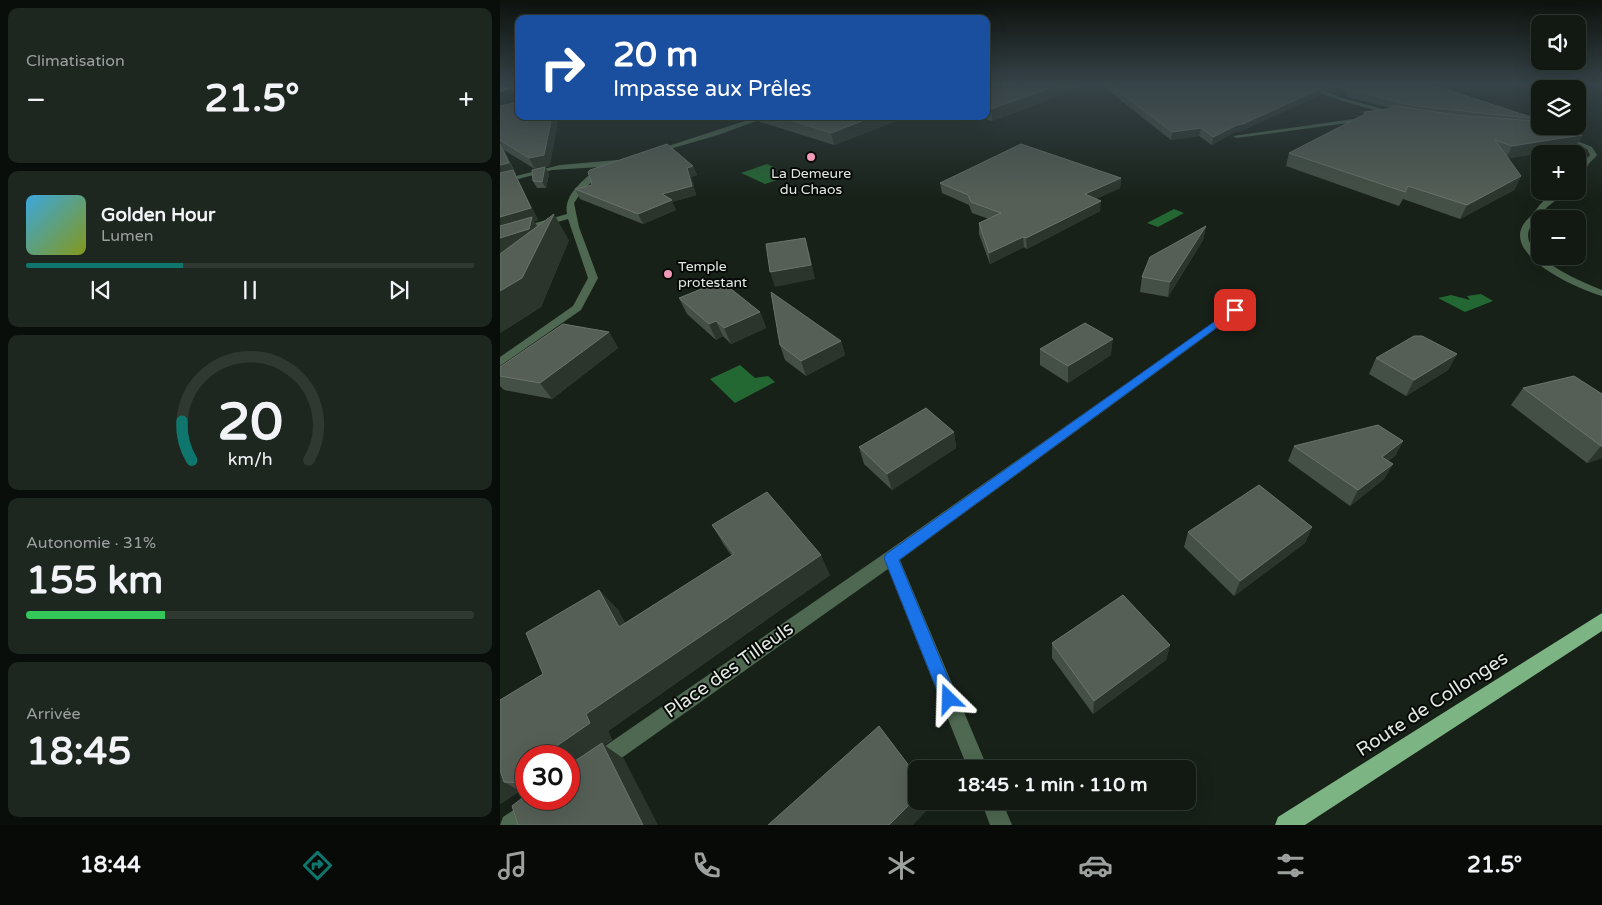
<!DOCTYPE html>
<html lang="fr">
<meta charset="utf-8">
<style>
body{margin:0;font-family:"Varela Round",sans-serif;background:#1e2620;color:#f1f3f6;height:100vh;display:flex;flex-direction:column;font-size:19px;white-space:nowrap}
*{box-sizing:border-box;margin:0}
p{font-size:16px;color:#9ca09f}
.icon{flex:none;width:28px;height:28px;fill:none;stroke:currentColor;stroke-width:2;stroke-linecap:round;stroke-linejoin:round}
.map{position:relative;flex:1;overflow:hidden}
.drawer{display:flex;flex-direction:column;gap:8px;padding:8px;background:#090e0a;width:500px}
.drawer>*{flex:none}
.guide{position:absolute;left:15px;top:15px;width:475px;height:105px;border-radius:10px;box-shadow:0 5px 20px #0002,0 0 0 1px #303832;background:#1a4fa0;color:#fff;overflow:hidden}
.buttons{position:absolute;left:1031px;top:15px;display:grid;gap:10px}
.buttons a{display:grid;place-items:center;width:55px;height:55px;border-radius:10px;background:#111912;box-shadow:0 5px 20px #0002,0 0 0 1px #303832;font-size:25px}
.speed{position:absolute;left:15px;top:745px;display:flex;gap:10px;font-size:25px;font-weight:700;text-align:center}
.speed>*{display:grid;place-content:center;width:65px;height:65px;border-radius:50%;background:#111912;box-shadow:0 5px 20px #0002,0 0 0 1px #303832;line-height:1}
.speed .limit{border:8px solid #d22;background:#fff;color:#111}
.pin{position:absolute;display:grid;place-items:center;width:42px;height:42px;color:#fff;margin:-21px;border-radius:10px;box-shadow:0 2px 8px #0006}
.me{position:absolute;width:55px;margin:-28px;rotate:338deg;stroke-linejoin:round;filter:drop-shadow(0 0 4px #0008)}
.turn{display:flex;align-items:center;gap:18px;height:105px;padding:0 15px;font-size:22px}
.turn .icon{width:65px;height:65px;stroke-width:2.5}
.turn b{display:block;font-size:35px;line-height:42px}
.big{font-size:38px;font-weight:700;line-height:1.1}
.drawer .widget{flex:1;display:flex;flex-direction:column;justify-content:center;gap:8px;min-width:0;padding:0 18px;border-radius:10px;background:#1e2620}
.drawer .dial{align-items:center;gap:0}
.dial svg{height:130px;overflow:visible;fill:none;stroke:#303832;stroke-width:7;stroke-linecap:round;text-anchor:middle}
.dial text{fill:#f1f3f6;stroke:none}
.song{display:flex;align-items:center;gap:15px}
.cover{width:60px;height:60px;border-radius:8px;background:linear-gradient(135deg,hsl(200 70% 55%),hsl(70 70% 35%))}
.played{height:5px;border-radius:2px;background:linear-gradient(90deg,#0f766e 35%,#303832 35%)}
.keys{display:flex;justify-content:space-around;direction:ltr}
.heat{display:flex;justify-content:space-between;align-items:center;font-size:28px;direction:ltr}
.charge{height:8px;border-radius:4px;background:linear-gradient(90deg,#34c759 31%,#303832 0)}
.trip{position:absolute;left:408px;top:760px;width:288px;height:50px;border-radius:10px;background:#111912;box-shadow:0 5px 20px #0002,0 0 0 1px #303832;font-weight:700;line-height:50px;text-align:center}
.tab-bar{display:flex;height:80px;justify-content:space-around;align-items:center;background:#070a07;color:#9ca09f}
.tab-bar .icon{width:35px;height:35px}
.tab-bar .selected{color:#0f766e}
.tab-bar b{font-size:22px;color:#f1f3f6}
main{display:flex;flex:1;min-height:0}
.map>svg:first-child{display:block}
.water{fill:#236732}
.lines{fill:none;stroke-linecap:round;stroke-linejoin:round}
.minor{fill:#4e6851;fill-rule:evenodd}
.major{fill:#7cb484;fill-rule:evenodd}
.wall{fill:#444f45}
.shaded-wall{fill:#2b352c}
.building{fill:#555f56;stroke:#6b746c}
.route{fill:#1a73e8;stroke:#114b97}
.poi-dot{fill:#f09ab7;stroke:#060906;stroke-width:2}
.labels{text-anchor:middle;dominant-baseline:central;stroke-width:4;stroke-linejoin:round;paint-order:stroke}
.far-poi-label{font-size:14px;fill:#e1e8e2;stroke:#060906}
.near-street-label{font-size:19px;fill:#e1e8e2;stroke:#060906}
</style>
<main>
<section class="drawer">
<div class="widget"><p>Climatisation</p>
<div class="heat"><a>−</a><b class="big">21.5°</b><a>+</a></div>
</div>
<div class="widget">
<div class="song"><i class="cover"></i><div><b>Golden Hour</b><p>Lumen</p></div></div>
<div class="played"></div>
<div class="keys"><svg class="icon" aria-label="previous" viewBox="0 0 24 24"><path d="M18 5L8 12l10 7zM5 5v14"/></svg><svg class="icon" aria-label="pause" viewBox="0 0 24 24"><path d="M8 5v14M16 5v14"/></svg><svg class="icon" aria-label="next" viewBox="0 0 24 24"><path d="M6 5l10 7-10 7zM19 5v14"/></svg></div>
</div>
<div class="widget dial"><svg viewBox="0 0 100 80">
<path d="M14 69A42 42 0 1 1 86 69"/>
<path d="M14 69A42 42 0 0 1 8 45" stroke="#0f766e"/>
<text x="50" y="56" font-size="32" font-weight="700">20</text>
<text x="50" y="72" font-size="11">km/h</text>
</svg></div>
<div class="widget"><p>Autonomie · 31%</p><b class="big">155 km</b><div class="charge"></div></div>
<div class="widget"><p>Arrivée</p><b class="big">18:45</b></div>
</section>
<div class="map">
<svg width="1102" height="825" viewBox="0 0 1102 825">
<rect width="100%" height="100%" fill="#172118"/>
<path class="water" d="M267,164L276,168L272,169L280,179L265,184L241,173Z
M674,209L684,213L658,227L647,223Z
M981,294L993,301L965,312L938,298L951,295L970,300L967,296Z
M240,365L255,378L268,376L275,382L235,403L210,379Z"/>
<g class="lines">
<path class="minor" d="M796,84H805L846,99L900,114L897,116L842,101Z
M260,116H270L218,135L156,153L153,151Z
M868,117L870,120L736,138L733,136Z
M1061,136H1065L1092,147L1097,155C1095,158 1090,162 1088,165C1084,172 1086,176 1078,179L1079,166L1090,155L1087,149L1061,138Z
M117,160L119,161V163L104,166L105,170L83,190L74,203L79,227L98,278L81,310L0,366V357L73,306L88,278L68,219L0,239V233L67,214C63,194 85,179 99,167L52,170L0,184V180L60,165Z
M1057,191H1067C1054,202 1040,211 1031,226C1013,254 1084,283 1102,290V296C1080,290 1007,258 1022,227C1024,222 1028,219 1032,215C1039,205 1046,197 1057,191Z
M735,307L740,310L739,312L400,560L488,769H468L388,569L106,769L99,772L92,769L89,762L92,755L385,553Z
M30,799H58L55,806L29,825H0L3,817Z
M481,801H502L512,825H490Z"/>
<path class="major" d="M12,84L19,86L0,92V88Z
M1102,613V631L805,825H775L778,817Z"/>
</g>
<path class="wall" d="M7,84H19V91H11Z
M486,84H590L492,121L473,116L460,119L452,116H486Z
M600,84H930L1037,119L1035,121L1082,135L1076,147L1008,158L1021,176L1014,190L960,219L903,199L899,206L786,166L789,153L863,116L864,112L887,109L891,108L847,97L841,85L828,91L822,88L820,95L741,131L735,132L712,145L699,136L671,140Z
M1083,84H1102V90Z
M0,106L50,166L35,169L4,150L16,174H15L38,220L34,221L37,226L69,240L41,307L0,333V254L2,252L0,253Z
M258,116H409L334,145L260,122Z
M193,166L197,175L191,177L196,195L172,202L176,210L143,224L80,199L75,189Z
M45,167L49,174L46,188H37L33,181Z
M621,178L620,188L596,199L600,211L527,249L524,247L490,264L479,234V223L489,219L472,213L469,205L442,193L440,183Z
M706,226L703,240L668,297L640,292L642,277Z
M179,298L260,312L266,328L231,344L223,336L216,340L187,314Z
M109,332L118,348L52,399L4,390L0,386V367Z
M341,341L345,355L306,376L285,360L280,345Z
M540,349L611,355L568,383L540,365Z
M957,354L948,370L906,396L869,374L876,358Z
M1023,388L1102,394V458L1087,463L1011,405Z
M454,432L456,448L392,490L364,464L359,447Z
M903,441L895,456L888,461L893,464L884,479L850,506L788,461L794,446Z
M212,525L330,575L108,731L112,740L104,745L124,759L69,799L26,756V794L20,791L0,804V700L43,674L99,590L118,610L125,623L232,556L224,545Z
M812,527L805,543L734,596L684,547L688,532Z
M552,643L670,645L666,660L593,714L552,658Z"/>
<path class="shaded-wall" d="M561,84H590L492,121L491,109Z
M830,84H841L828,91Z
M822,88L820,95L741,131L735,132L712,145L713,137L737,125Z
M52,116H59L50,166L35,169L29,158Z
M375,116H409L334,145L331,133Z
M460,116H473L460,119Z
M701,128L699,136L671,140L672,132Z
M1082,135L1076,147L1006,159L1012,146Z
M0,143L38,220L34,221L39,229L37,242L0,253Z
M193,166L197,175L191,177L196,195L172,202L176,210L143,224L138,214L162,194L187,168Z
M45,167L49,174L46,188L42,182Z
M1021,176L1014,190L960,219L967,205Z
M621,178L620,188L584,205L585,194Z
M601,201L600,211L527,249L526,238Z
M54,214L69,240L41,307L0,333V291Z
M706,226L703,240L668,297L670,282Z
M523,237L524,247L490,264L489,253Z
M305,238L309,251L315,279L275,287L270,272Z
M260,312L266,328L231,344L224,328Z
M216,321L223,336L216,340L209,324Z
M109,332L118,348L52,399L40,383Z
M613,339L611,355L568,383V366Z
M341,341L345,355L306,376L301,361Z
M957,354L948,370L906,396L914,380Z
M454,432L456,448L392,490L387,474Z
M903,441L895,456L873,472L882,457Z
M1101,446H1102V458L1087,463Z
M893,464L884,479L850,506L858,490Z
M812,527L805,543L734,596L740,581Z
M321,555L330,575L108,731L112,740L104,745L124,759L158,825H143L69,771V756H42L86,714Z
M99,590L118,610L138,646L119,627Z
M670,645L666,660L593,714L594,701Z
M0,770L4,782L20,791L0,804Z
M416,798V801H432L433,804L413,825H389Z"/>
<path class="building" d="M486,84H561L491,109L486,108Z
M609,84H812L822,88L743,124L737,125L713,137L701,128L672,132Z
M846,84H930L1037,119L915,106L849,90Z
M19,102V116H52L44,155L29,158L0,140V106Z
M896,106L957,115L1035,121L1040,122V126H1057L1069,129L1082,135L1012,146L995,140L1021,176L967,205L908,186L905,192L789,153L865,114L864,112L887,109Z
M277,116H375L331,133Z
M0,144L9,163L0,165Z
M167,144L193,166L187,168L192,186L162,194L172,200L138,214L75,189L92,185L88,172L90,170Z
M521,144L621,178L585,194L601,201L526,238L523,237L489,253L479,223L501,213L471,202L468,195L440,183Z
M45,167L42,182L33,181L32,170Z
M13,170L31,208L0,217V173Z
M54,214L22,278L0,291V254Z
M32,217L29,229L0,238V226Z
M706,226L670,282L642,277L650,257Z
M305,238L311,265L270,272L266,244Z
M221,281L260,312L224,328L216,321L209,324L179,298Z
M271,292L341,341L301,361L280,345Z
M585,323L613,339L568,366L540,349Z
M63,324L109,332L40,383L0,376V367Z
M914,336H922L957,354L914,380L876,358Z
M1074,376L1102,394V446H1101L1023,388Z
M426,408L454,432L387,474L359,447Z
M878,425L903,441L882,457L893,464L858,490L794,446Z
M759,485L812,527L740,581L688,532Z
M267,492L321,555L86,714L90,723L42,756H26V783L4,782L0,770V700L43,674L26,633L99,590L119,627L234,554L212,525Z
M623,595L670,645L594,701L552,643Z
M379,726L416,775V798L389,825H268Z
M102,743L143,825H18L12,806L26,795V799H69V765Z"/>
<linearGradient id="sky" x2="0" y2="1"><stop stop-color="#0d120d"/><stop offset="0.42" stop-color="#364348"/><stop offset="1" stop-color="#364348" stop-opacity="0"/></linearGradient>
<rect width="1102" height="200" fill="url(#sky)"/>
<path class="route" d="M735,307L738,308V312L399,560L457,699L455,705L449,707L443,705L384,558L386,554Z"/>
<g class="poi-dot">
<circle cx="311" cy="157" r="5"/>
<circle cx="168" cy="274" r="5"/>
</g>
<g class="labels">
<g class="far-poi-label">
<text x="311" y="173">La Demeure<tspan x="311" dy="16">du Chaos</tspan></text>
<text x="178" y="266" text-anchor="start">Temple<tspan x="178" dy="16">protestant</tspan></text>
</g>
<g class="near-street-label">
<text transform="translate(229 670) rotate(-35)">Place des Tilleuls</text>
<text transform="translate(932 704) rotate(-33)">Route de Collonges</text>
</g>
</g>
</svg>
<div class="buttons">
<a><svg class="icon" aria-label="sound" viewBox="0 0 24 24"><path d="M4 9h4l5-4v14l-5-4H4zM17 9q2 3 0 6"/></svg></a>
<a><svg class="icon" aria-label="layers" viewBox="0 0 24 24"><path d="M12 4l9 5-9 5-9-5zM3 14l9 5 9-5"/></svg></a>
<a>+</a>
<a>−</a>
</div>
<div class="speed"><div class="limit">30</div></div>
<div class="pin" style="left:735px;top:310px;background:#d93025"><svg class="icon" aria-label="arrive" viewBox="0 0 24 24"><path d="M6 21V4h12l-3 4 3 4H6"/></svg></div>
<svg class="me" style="left:449px;top:699px" viewBox="-20 -20 40 40"><path d="M0-17L14 15 0 8-14 15z" fill="#1a73e8" stroke="#fff" stroke-width="4"/></svg>
<div class="trip">18:45 · 1 min · 110 m</div>
<div class="guide">
<div class="turn"><svg class="icon" aria-label="right" viewBox="0 0 24 24"><path d="M7 20v-9h11M14 6l5 5-5 5"/></svg><div><b>20 m</b>Impasse aux Prêles</div></div>
</div>
</div>
</main>
<nav class="tab-bar">
<b>18:44</b>
<svg class="icon selected" aria-label="directions" viewBox="0 0 24 24"><path d="M12 3l9 9-9 9-9-9zM9 14v-3h6M13 9l2 2-2 2"/></svg>
<svg class="icon" aria-label="music" viewBox="0 0 24 24"><path d="M9 18V5l10-2v13"/><circle cx="6" cy="18" r="3"/><circle cx="16" cy="16" r="3"/></svg>
<svg class="icon" aria-label="phone" viewBox="0 0 24 24"><path d="M5 4h4l2 5-3 2q2 4 5 5l2-3 5 2v4C11 20 4 13 5 4z"/></svg>
<svg class="icon" aria-label="climate" viewBox="0 0 24 24"><path d="M12 3v18M4 7l16 10M4 17L20 7"/></svg>
<svg class="icon" aria-label="car" viewBox="0 0 24 24"><path d="M5 17H2v-5l4-1 3-4h7l3 4 3 1v5h-3M9 17h6M6 11h13"/><circle cx="7" cy="17" r="2"/><circle cx="17" cy="17" r="2"/></svg>
<svg class="icon" aria-label="filters" viewBox="0 0 24 24"><path d="M4 7h16M4 17h16"/><circle cx="9" cy="7" r="2"/><circle cx="15" cy="17" r="2"/></svg>
<b>21.5°</b>
</nav>
